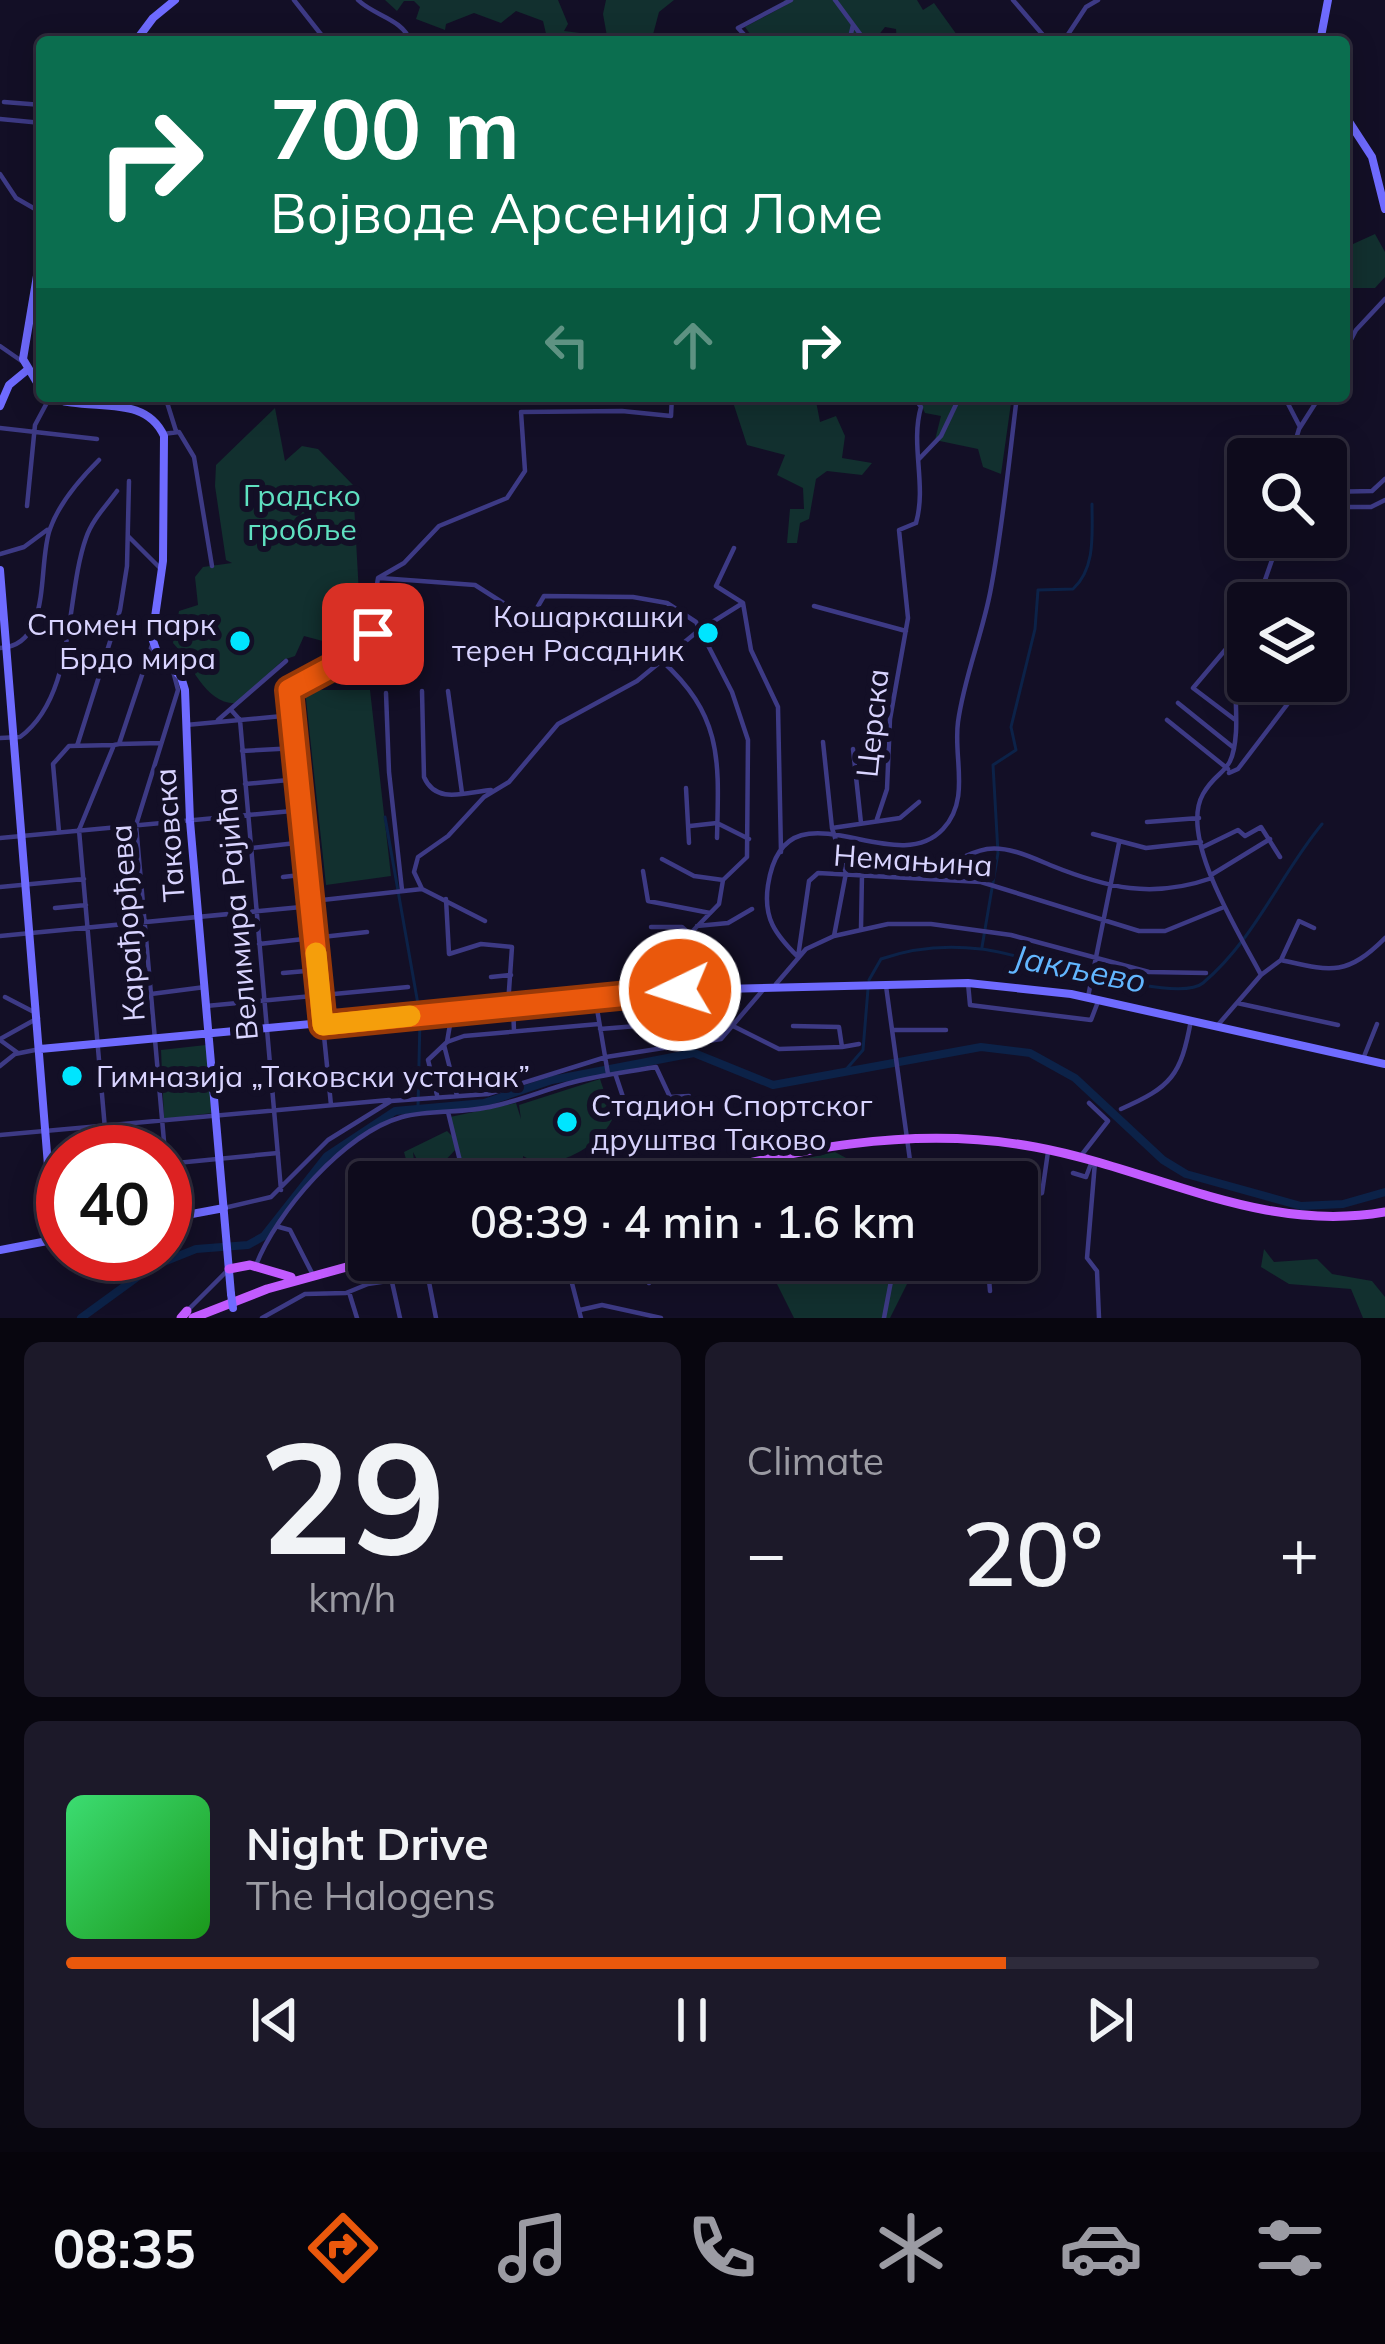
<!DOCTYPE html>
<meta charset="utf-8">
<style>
body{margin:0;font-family:Mulish,sans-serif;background:#1c1929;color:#f1f3f6;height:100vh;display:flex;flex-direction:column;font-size:45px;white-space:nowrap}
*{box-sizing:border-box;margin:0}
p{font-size:39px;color:#9b9ba3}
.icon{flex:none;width:66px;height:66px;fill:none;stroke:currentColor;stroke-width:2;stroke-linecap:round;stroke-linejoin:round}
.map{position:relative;height:1318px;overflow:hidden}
.side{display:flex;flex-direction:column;gap:24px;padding:24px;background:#08060f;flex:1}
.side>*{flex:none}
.guide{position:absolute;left:36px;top:36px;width:1314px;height:366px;border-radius:12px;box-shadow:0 6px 30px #0003,0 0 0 3px #2e2b3b;background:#0b6e4f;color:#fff;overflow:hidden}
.controls{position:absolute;left:1227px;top:438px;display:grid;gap:24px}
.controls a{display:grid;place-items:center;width:120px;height:120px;border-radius:12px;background:#0e0b1c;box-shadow:0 6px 30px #0003,0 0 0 3px #2e2b3b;font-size:60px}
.speed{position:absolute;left:36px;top:1125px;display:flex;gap:24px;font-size:60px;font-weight:700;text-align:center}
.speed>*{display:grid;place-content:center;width:156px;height:156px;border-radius:50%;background:#0e0b1c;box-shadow:0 6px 30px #0003,0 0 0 3px #2e2b3b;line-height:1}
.speed .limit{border:18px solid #d22;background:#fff;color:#111}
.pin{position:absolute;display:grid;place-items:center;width:102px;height:102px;color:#fff;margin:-51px;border-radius:24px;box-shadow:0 6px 18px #0006}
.me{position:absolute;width:132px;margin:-66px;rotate:266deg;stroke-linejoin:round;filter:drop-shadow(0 0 9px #0008)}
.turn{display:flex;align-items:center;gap:42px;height:252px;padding:0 36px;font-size:54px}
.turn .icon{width:156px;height:156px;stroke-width:2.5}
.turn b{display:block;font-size:84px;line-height:102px}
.lanes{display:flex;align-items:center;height:114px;padding:0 36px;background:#0003;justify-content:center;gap:60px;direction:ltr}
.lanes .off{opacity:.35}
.big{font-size:90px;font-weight:600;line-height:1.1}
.side .tile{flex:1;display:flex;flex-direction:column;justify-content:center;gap:18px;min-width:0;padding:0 42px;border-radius:18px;background:#1c1929}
.side .dial{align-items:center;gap:0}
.dial b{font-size:156px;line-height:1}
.song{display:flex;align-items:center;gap:36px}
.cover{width:144px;height:144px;border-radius:18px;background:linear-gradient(135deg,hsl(140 70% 55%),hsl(120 70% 35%))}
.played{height:12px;border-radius:6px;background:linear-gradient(90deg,#ea580c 75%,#2e2b3b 75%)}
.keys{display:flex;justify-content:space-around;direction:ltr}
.heat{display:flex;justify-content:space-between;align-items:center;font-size:66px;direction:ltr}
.side .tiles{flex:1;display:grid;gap:24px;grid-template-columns:1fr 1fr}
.tile:last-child{grid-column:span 2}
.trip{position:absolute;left:348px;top:1161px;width:690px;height:120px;border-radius:12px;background:#0e0b1c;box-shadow:0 6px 30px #0003,0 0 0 3px #2e2b3b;font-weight:600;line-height:120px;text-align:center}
.menu{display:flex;height:192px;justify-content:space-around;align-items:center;background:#06040b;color:#9b9ba3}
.menu .icon{width:84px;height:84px}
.menu .on{color:#ea580c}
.menu b{font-size:54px;color:#f1f3f6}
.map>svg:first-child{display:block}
.green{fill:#12302f}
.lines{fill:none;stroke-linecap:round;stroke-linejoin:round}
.stream{stroke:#0c2248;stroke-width:3}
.river{stroke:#0c2248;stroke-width:8}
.street{stroke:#3d3a85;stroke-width:4.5}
.secondary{stroke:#6f6bff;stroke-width:8}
.primary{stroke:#c25bff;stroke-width:9}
.secondary-bridge{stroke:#6f6bff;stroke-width:8}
.route-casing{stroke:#983908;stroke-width:30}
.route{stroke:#ea580c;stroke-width:21}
.slow{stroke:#f59e0b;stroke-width:21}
.poi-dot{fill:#00e5ff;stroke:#130f26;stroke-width:4.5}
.labels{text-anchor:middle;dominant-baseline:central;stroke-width:12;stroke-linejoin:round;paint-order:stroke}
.park-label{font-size:30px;fill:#5fe0c0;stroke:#130f26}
.poi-label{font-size:30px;fill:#d9d4ff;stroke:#130f26;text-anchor:end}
.street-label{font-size:30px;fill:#d9d4ff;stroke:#130f26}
.water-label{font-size:33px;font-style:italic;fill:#62b6ff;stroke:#130f26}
</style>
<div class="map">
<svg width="1385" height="1318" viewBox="0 0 1385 1318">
<rect width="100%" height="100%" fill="#130f26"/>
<path class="green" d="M385,0H558L568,24L564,31L588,34L593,42H548L543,21L516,11L501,23L474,13L446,24L445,30L416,19L420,7L414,1H404L397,11Z
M606,0H674L659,12L651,42H608L603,14Z
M784,0H917L923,10L934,3L962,42H897L896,29L885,27L873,42H776L772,36L756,42L745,27L786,5Z
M1344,231L1353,244L1375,234L1385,252V277L1375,288H1344Z
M731,396H815L820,422L836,416L845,436L842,458L872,463L862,475L827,471L816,479L809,519L800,523L797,543H787L790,509H804L803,488L777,475L785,455L747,445Z
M917,396H1012L1001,474L983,467L978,449L935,440L941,416L925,413Z
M275,408L285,461L302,446L318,449L353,485L361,631L349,648L304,636L295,656L283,660L238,703C205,706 193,664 173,643L179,611L198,605L195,577L203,567L232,563L226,560L215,486L216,465Z
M305,690H370L391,876L326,885Z
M206,1045L212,1113L164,1119L161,1050Z
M600,1079L613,1118C600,1146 552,1175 523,1156V1161L464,1174L457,1148L441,1165L422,1169L458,1172L461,1182H407L408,1174L422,1169L413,1152L414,1161L407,1163L404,1152L447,1131L455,1139L450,1117L516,1103L521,1119L519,1105Z
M835,1152L859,1165L889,1160L903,1182H760L758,1169Z
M1264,1249L1274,1262L1317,1259L1332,1274L1372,1281L1385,1297V1318H1363L1351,1289L1289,1284L1261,1267Z
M765,1260H919L890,1318H794Z"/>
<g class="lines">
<path class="stream" d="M385,817L419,1010
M982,947L998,853L993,765L1016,750L1011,727L1035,629L1038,590L1073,589C1096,568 1092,533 1092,504
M869,980L881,959C912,948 948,945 981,949C1023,953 1176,1006 1203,983C1255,939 1280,875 1322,824
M843,1073L863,1050L868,989
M418,1107L420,1019"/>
<path class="river" d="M81,1318L151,1267L196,1249L248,1245L264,1236L327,1156L395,1111L484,1103L552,1080L694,1053L773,1085L981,1047L1030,1053L1075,1078L1163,1160L1186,1174L1301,1206L1343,1204L1385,1192"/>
<path class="street" d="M294,0L327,42
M358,0C374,16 402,18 411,42
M835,0L866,42
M1013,0L1049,42
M751,42L738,28L791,0
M849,42L853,25
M1063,42L1086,7L1098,0
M4,102L42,105
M0,119L42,123
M0,174L16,198L42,213
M0,346L23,362
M1344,353L1356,330L1385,299
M165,396L176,431
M1284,396L1300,427
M0,428L97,439
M163,434L179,432L194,457L212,566
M919,459L941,436L960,396
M1290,459L1299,429L1320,396
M1326,492L1372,491L1385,479
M27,506L35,425L50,397
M1326,507H1371L1385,500
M128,536L162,570
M734,548L716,586L743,603L751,650L778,707L781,852
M0,554L24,547L47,530
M380,578L475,585L530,620L544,596L633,597L667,603L696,622L732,692L748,740L747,857L723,880L719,904L680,944V990
M1257,603L1280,537
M814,606L906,631
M0,648C53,646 37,564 50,529C59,503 80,479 99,460
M661,660C723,716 719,760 717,838
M173,671L178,690L136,825L166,1164L171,1194L184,1216
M422,691L424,777C436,805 466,792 491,790
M448,691L462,793
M386,693L389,772L402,890
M1178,703L1234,748
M232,711L240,720L281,1190
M1234,719L1193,688L1226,649L1237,650
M218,720L286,661
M1167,720L1228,769
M186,725L293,715
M0,738L20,737C76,696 65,597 86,538C92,520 106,506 117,491
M823,742L832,828
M119,744L161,743
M77,746L120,610L127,566L129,481
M853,749L861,823
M242,751L297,748
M1229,773L1238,769L1305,681
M245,784L299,779
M686,788L689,843
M877,819L887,789L890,719L908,618L899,530L916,523C927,485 910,445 921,407L913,396
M1147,822L1199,818
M690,826L717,823L749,839
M59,832L53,764L69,746L114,745
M1093,834L1146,848L1201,842
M0,838L303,810
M1203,847L1238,830L1245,836L1261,827L1280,857
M251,848L305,842
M662,859L694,876L723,880
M643,871L648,901L710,913
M1211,875L1270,839
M283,877L309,874
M928,878C945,867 966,853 987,849C1008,846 1031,857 1050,865C1107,888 1152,899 1212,878
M0,887L84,879
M422,889L414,872L418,857L448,836L484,797L509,782L558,724L637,681L698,631L743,603
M446,899L449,954L481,944L512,947L508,1005
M313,901L422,889L485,921
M55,908L86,905
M697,926L728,923L752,909
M651,927H682L690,934
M861,928L862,874
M0,936L312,906
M834,936L846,873L832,828L900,818L919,802
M259,944L367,932
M677,954L709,953
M798,957C775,934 763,918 768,885C785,775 893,883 943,829C971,799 953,758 958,722C964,677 983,633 991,588C1003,525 1009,460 1017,396
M798,957L809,881L818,873L981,882L1139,931H1165L1224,907
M1281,960L1299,921L1314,928
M652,964L677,963
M283,973L318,970
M1261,975L1281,960C1330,971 1346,977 1385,938
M491,977L511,975
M968,983L970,1005L1091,1020L1099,999
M776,984L806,949L834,936L888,924H931L1011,935L1149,972L1206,973
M886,986L913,1182
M151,994L205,987
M5,997L32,1011
M595,997L608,1074
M1088,997L1119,843
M1237,1003L1338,1025
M206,1006L408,987
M513,1006L514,1031
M793,1026L839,1027L842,1047L859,1044
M1217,1026L1261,975C1241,936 1178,838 1203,794C1219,766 1233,777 1236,732C1238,696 1228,655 1248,623
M735,1027L779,1049L842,1047
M600,1029L674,1023
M892,1030H946
M0,1039L38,1018
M0,1040L18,1053
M447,1042L452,1013
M444,1045L457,1096
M1363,1059L1377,1024
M0,1066L15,1054L40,1049
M616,1076L625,1103
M437,1095L428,1060L447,1042L464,1036L599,1024
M331,1105L289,690L368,642L378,578L404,563L439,526L507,498L525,471L521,412L622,411L671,416L672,396
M1121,1109C1171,1087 1181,1076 1191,1020
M448,1112L460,1161L454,1167
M0,1135L389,1100
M107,1152L79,830L114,745L119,744L153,642
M1080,1157L1108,1121L1089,1103
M1095,1162L1087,1258L1097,1271L1099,1318
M166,1164L278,1153
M1073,1173L1086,1177L1092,1161
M48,1177L63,1175
M1017,1206L1024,1198L1042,1193L1048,1152
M224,1208L271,1197L328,1140L391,1101L488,1094L606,1057L721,1039L763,990
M279,1227L290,1230L312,1273
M128,1254L132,1259H141
M642,1260L649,1283
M567,1264L581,1318
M256,1265C276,1213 344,1133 402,1117C432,1109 463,1114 494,1106C521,1100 547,1089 574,1082C601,1075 628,1072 656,1067L670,1097L689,1096
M428,1277L436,1318
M392,1282L400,1318
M990,1291L989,1279L1006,1274L1007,1260
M349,1292L357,1318
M580,1310L602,1305L661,1318
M187,1311L229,1269
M262,1318L305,1294L346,1293L368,1284L466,1269L510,1274L576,1260
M884,1318L895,1260"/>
<path class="secondary" d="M135,42L153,18L175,0
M1320,42L1328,0
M1344,114L1372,157L1385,209
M42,246L23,359L42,391
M48,396C87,414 144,391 164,436L163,561L152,638L157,652L181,677L185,690L190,821L231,1294
M0,406L9,385L26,371
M0,570L54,1240
M40,1049L680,990L968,983L1071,994L1385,1064
M165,1219L224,1208
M0,1250L63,1238"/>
<path class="primary" d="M672,1182C793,1150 909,1124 1035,1147C1155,1169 1260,1234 1385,1212
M229,1269L250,1265L291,1277
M181,1318L187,1311
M193,1318L267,1289L372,1260"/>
<path class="secondary-bridge" d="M231,1294L233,1308"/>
</g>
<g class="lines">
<defs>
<path id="route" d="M373,634L330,668L289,690L323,1025L680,990"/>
</defs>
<use href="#route" class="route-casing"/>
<use href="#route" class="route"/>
<path class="slow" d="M316,953L323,1025L410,1016"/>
</g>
<g class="poi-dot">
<circle cx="708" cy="633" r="12"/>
<circle cx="240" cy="641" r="12"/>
<circle cx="72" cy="1076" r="12"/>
<circle cx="567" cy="1122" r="12"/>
</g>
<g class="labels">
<g class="park-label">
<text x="302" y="495">Градско<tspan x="302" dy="34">гробље</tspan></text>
</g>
<g class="poi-label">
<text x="684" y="616">Кошаркашки<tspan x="684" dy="34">терен Расадник</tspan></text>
<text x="216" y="624">Спомен парк<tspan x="216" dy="34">Брдо мира</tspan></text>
<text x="96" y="1076" text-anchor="start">Гимназија „Таковски устанак”</text>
<text x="591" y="1105" text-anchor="start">Стадион Спортског<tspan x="591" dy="34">друштва Таково</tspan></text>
</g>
<g class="street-label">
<text transform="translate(872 723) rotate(-84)">Церска</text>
<text transform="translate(169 835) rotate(-94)">Таковска</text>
<text transform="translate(913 860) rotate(4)">Немањина</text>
<text transform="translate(236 914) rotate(-95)">Велимира Рајића</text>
<text transform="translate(127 923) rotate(-94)">Карађорђева</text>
</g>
<g class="water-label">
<text transform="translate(1080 968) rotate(11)">Јакљево</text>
</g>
</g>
</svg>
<div class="controls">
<a><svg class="icon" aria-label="search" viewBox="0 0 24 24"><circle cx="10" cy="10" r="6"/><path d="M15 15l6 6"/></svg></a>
<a><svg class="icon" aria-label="layers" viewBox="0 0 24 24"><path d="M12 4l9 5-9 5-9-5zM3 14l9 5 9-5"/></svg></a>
</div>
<div class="speed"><div class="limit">40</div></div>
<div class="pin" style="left:373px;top:634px;background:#d93025"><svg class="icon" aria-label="arrive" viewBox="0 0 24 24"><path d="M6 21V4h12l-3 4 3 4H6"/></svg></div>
<svg class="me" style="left:680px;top:990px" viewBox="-20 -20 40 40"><circle r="17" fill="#ea580c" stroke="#fff" stroke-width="3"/><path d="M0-11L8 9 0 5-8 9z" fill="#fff"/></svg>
<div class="trip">08:39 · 4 min · 1.6 km</div>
<div class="guide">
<div class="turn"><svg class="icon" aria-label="right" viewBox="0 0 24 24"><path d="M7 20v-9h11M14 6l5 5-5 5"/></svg><div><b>700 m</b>Војводе Арсенија Ломе</div></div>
<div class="lanes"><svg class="icon off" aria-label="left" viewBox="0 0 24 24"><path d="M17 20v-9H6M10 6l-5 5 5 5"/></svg><svg class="icon off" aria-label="ahead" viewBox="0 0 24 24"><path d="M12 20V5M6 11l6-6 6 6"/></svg><svg class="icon" aria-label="right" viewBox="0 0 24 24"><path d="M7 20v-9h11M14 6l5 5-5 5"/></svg></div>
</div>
</div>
<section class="side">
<div class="tiles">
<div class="tile dial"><b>29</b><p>km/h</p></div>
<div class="tile"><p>Climate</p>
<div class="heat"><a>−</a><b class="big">20°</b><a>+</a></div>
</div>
<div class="tile">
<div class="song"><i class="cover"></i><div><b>Night Drive</b><p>The Halogens</p></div></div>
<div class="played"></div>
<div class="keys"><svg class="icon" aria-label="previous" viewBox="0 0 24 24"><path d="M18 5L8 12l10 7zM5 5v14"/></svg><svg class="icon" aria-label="pause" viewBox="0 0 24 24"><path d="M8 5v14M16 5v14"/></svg><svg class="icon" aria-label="next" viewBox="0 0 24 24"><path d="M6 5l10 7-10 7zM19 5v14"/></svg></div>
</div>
</div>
</section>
<nav class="menu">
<b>08:35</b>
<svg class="icon on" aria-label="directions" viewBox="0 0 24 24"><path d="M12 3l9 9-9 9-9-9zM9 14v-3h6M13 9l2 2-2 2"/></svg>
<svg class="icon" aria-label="music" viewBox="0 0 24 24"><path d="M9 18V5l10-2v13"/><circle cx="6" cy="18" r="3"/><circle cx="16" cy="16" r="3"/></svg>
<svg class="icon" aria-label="phone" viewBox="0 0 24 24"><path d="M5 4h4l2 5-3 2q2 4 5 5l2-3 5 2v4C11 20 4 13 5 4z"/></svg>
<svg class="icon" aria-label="climate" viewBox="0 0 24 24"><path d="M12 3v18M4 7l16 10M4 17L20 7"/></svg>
<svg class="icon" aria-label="car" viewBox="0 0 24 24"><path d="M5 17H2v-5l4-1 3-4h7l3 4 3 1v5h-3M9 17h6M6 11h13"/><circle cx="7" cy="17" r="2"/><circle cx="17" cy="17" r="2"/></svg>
<svg class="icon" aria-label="filters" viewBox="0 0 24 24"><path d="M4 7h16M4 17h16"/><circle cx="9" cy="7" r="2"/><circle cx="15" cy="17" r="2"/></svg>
</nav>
